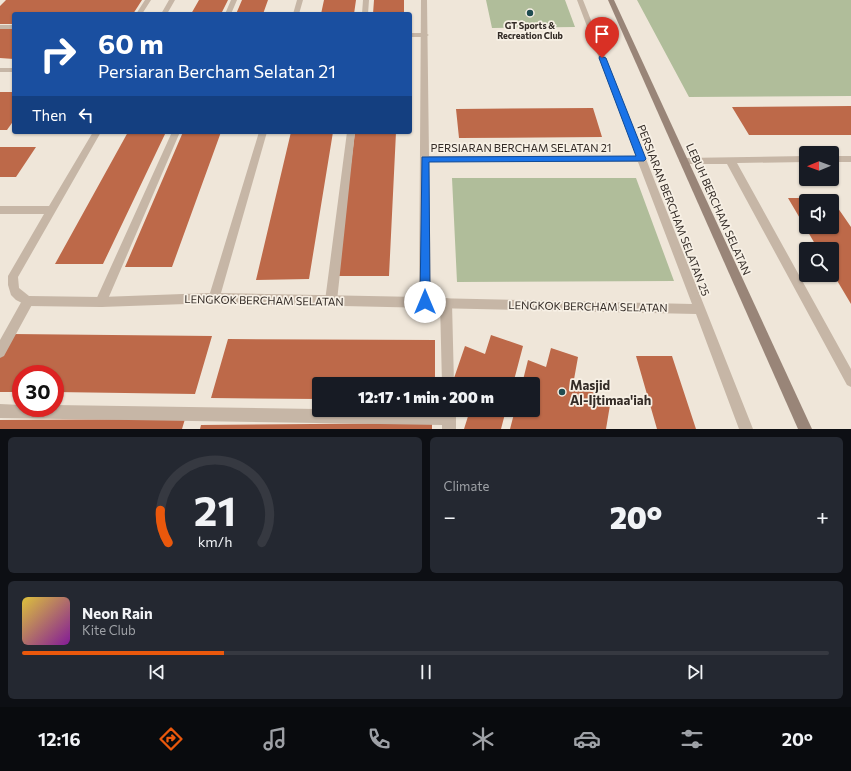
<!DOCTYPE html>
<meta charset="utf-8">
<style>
body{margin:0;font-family:Commissioner,sans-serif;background:#242831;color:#f1f3f6;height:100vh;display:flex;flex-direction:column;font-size:15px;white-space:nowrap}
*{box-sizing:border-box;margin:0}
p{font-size:13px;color:#9ea1a6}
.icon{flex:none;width:22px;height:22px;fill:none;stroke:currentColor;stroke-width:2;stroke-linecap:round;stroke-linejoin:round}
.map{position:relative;height:429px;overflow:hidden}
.details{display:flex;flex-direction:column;gap:8px;padding:8px;background:#0d0f14;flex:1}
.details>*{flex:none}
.banner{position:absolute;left:12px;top:12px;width:400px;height:122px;border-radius:4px;box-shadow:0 1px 3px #0004;background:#1a4fa0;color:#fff;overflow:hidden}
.needle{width:26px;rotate:269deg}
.fabs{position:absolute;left:799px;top:146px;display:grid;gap:8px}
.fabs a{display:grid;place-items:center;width:40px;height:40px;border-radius:4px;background:#171b24;box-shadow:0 1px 3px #0004;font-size:20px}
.speed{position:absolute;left:12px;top:365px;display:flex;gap:8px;font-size:20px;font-weight:700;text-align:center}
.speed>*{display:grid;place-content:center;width:52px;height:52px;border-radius:50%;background:#171b24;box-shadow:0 1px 3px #0004;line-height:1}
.speed .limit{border:6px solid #d22;background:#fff;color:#111}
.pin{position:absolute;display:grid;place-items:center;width:34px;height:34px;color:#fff;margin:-41px -17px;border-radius:50% 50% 50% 0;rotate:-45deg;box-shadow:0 0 4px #0007}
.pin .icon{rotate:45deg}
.me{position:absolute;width:44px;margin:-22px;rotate:0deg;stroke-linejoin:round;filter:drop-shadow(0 0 3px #0008)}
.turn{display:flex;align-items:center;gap:14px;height:84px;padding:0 20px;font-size:18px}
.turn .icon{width:52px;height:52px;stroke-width:2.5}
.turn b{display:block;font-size:28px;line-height:34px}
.then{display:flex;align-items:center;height:38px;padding:0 20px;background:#0003;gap:8px;font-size:15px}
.big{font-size:30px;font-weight:800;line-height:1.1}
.details .widget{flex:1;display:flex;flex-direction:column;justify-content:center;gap:6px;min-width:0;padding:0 14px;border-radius:6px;background:#242831}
.details .dial{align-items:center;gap:0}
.dial svg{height:104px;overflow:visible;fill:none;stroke:#363941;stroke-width:7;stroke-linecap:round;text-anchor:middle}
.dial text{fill:#f1f3f6;stroke:none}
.song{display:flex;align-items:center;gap:12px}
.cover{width:48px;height:48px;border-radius:6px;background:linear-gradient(135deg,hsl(50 70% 55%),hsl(290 70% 35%))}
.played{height:4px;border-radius:2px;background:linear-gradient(90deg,#ea580c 25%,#363941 25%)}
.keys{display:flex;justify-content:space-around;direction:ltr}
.heat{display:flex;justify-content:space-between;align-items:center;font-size:22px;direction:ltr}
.details .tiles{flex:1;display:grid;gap:8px;grid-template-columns:1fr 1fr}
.widget:last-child{grid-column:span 2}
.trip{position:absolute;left:312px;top:377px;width:228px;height:40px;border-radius:4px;background:#171b24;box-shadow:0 1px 3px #0004;font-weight:800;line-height:40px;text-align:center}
.tabs{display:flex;height:64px;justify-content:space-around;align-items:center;background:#090b0e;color:#9ea1a6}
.tabs .icon{width:28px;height:28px}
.tabs .current{color:#ea580c}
.tabs b{font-size:18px;color:#f1f3f6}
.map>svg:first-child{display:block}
.green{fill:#b0bd9a}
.building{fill:#bd6949;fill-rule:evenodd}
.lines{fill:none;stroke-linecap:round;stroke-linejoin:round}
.lane{fill:#c6b6a6;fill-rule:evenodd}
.street{fill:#c6b6a6;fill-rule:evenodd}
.secondary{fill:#998578;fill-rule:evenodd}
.route{fill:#1a73e8;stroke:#114b97}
.poi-dot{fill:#1f4c51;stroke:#f7f0e5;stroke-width:1.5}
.labels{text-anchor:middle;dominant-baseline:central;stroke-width:3.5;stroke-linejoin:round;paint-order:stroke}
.far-poi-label{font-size:9px;font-weight:bold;fill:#332b26;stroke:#f7f0e5}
.street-label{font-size:11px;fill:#332b26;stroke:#f7f0e5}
.near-poi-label{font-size:13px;font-weight:bold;fill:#332b26;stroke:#f7f0e5;text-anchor:start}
</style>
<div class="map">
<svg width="851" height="429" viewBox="0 0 851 429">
<rect width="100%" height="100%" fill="#efe6d9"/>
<path class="green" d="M486,0H565L575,27L492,28Z
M637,0H851V96L689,97Z
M452,178H636L674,281L457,282Z"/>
<path class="building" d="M6,0H142L133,14H14V24H0V6Z
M199,0H228L221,14H191Z
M242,0H268L263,14H236Z
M324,0H356L354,14H321Z
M374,0H404V14H373Z
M0,29H14V59L0,58Z
M0,92H14V120L7,130H0Z
M851,106V135H749L732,107Z
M593,108L602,137L459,138L456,109Z
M128,132H166L103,264H55Z
M183,132H221L172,267H125Z
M291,132H333L309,279L256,280Z
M355,132H396L389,276H337Z
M0,147H36L16,177H0Z
M788,198H831L851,227V304L832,272V249H818ZM806,201H832V227H806Z
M12,334L212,336L195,394L55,392V374H21V392H0V355Z
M491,335L523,346L513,384H452L465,346L485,354Z
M228,339L435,340V384H319V399L211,398Z
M551,348L578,357L573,385L611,399L606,429H510L515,410H533V384H522L528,360L546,367Z
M636,356H672L696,429H657Z
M470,410H506L501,429H464Z
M185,419L182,429H0V420Z
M432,423V429H200L201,425Z"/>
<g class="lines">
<path class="lane" d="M231,0H237L231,14H225Z
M363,0H369L368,14H362Z
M0,25H14V29H0Z
M410,33H425L429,35L425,37H410Z
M172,132H180L105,306L101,307L97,306L95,302Z
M347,132H355L337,301L335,305L331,306L327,305L325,301Z
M28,296L32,297L34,301L4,356L0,358V340L24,297Z
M446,298L450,299L452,303L454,384H442L440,303L442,299Z
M0,404L21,405V408H55V405L442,411V410H456V429H442V425L0,418Z"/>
<path class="street" d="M145,0H151L142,14H136Z
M169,0H175L167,14H161Z
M297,0H303L299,14H293Z
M421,0H427L429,156H636L577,0H583L753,429H739L696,314L214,303L101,307L28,306L16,300L11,295L8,285V276L44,214H0V206H49L93,132H101L18,277L19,288L29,296L101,297L210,293L259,132H267L221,293L419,297ZM429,162H638L692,304L431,298Z
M0,68H14V72H0Z
M806,156V162L737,163L851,369V387L847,385L727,164H684L679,161L684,158Z
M832,156H851V162H832Z"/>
<path class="secondary" d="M608,0H614L812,429H798Z"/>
</g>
<path class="route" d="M600,56L606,58L646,159L644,161L429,162L430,302L429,306L425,307L421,306L420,302L422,157L636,156L599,58Z"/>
<g class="poi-dot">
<circle cx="530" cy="13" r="4"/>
<circle cx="562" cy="392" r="4"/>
</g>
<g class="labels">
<g class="far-poi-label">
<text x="530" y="25">GT Sports &amp;<tspan x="530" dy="10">Recreation Club</tspan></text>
</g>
<g class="street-label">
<text x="521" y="147">PERSIARAN BERCHAM SELATAN 21</text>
<text transform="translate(719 209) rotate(66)">LEBUH BERCHAM SELATAN</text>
<text transform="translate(674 210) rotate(69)">PERSIARAN BERCHAM SELATAN 25</text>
<text transform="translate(264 300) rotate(1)">LENGKOK BERCHAM SELATAN</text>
<text transform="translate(588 306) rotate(1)">LENGKOK BERCHAM SELATAN</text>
</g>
<g class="near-poi-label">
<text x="570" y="385">Masjid<tspan x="570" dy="15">Al-Ijtimaa'iah</tspan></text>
</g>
</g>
</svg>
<div class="fabs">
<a><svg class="needle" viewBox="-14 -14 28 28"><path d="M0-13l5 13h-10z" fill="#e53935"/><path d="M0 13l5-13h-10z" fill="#9ea1a6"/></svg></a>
<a><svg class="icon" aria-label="sound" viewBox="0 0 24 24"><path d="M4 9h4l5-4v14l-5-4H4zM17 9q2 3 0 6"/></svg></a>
<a><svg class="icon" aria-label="search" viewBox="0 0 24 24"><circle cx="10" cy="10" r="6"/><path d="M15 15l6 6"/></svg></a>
</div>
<div class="speed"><div class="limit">30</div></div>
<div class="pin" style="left:602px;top:58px;background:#d93025"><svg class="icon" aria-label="arrive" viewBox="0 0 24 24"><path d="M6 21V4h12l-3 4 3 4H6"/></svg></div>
<svg class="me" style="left:425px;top:302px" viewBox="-20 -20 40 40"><circle r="19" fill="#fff"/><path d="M0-13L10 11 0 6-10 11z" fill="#1a73e8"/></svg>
<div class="trip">12:17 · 1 min · 200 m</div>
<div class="banner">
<div class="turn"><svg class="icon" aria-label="right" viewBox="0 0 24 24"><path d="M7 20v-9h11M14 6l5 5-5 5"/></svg><div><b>60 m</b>Persiaran Bercham Selatan 21</div></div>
<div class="then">Then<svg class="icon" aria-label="left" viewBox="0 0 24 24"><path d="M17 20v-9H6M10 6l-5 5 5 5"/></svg></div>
</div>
</div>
<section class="details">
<div class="tiles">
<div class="widget dial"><svg viewBox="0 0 100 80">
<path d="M14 69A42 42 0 1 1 86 69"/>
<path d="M14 69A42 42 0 0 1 8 44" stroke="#ea580c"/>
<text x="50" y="56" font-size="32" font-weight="700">21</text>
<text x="50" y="72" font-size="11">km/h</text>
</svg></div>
<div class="widget"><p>Climate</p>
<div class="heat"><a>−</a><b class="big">20°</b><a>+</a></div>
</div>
<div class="widget">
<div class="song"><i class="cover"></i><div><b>Neon Rain</b><p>Kite Club</p></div></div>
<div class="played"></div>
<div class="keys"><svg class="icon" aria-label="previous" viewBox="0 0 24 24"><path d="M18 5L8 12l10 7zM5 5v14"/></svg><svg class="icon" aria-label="pause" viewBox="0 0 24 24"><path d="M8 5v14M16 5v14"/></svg><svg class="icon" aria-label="next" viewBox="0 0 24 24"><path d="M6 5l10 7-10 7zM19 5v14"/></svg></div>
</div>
</div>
</section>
<nav class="tabs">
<b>12:16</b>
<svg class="icon current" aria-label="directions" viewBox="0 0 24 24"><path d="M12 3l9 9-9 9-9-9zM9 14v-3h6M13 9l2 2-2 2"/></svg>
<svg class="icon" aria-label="music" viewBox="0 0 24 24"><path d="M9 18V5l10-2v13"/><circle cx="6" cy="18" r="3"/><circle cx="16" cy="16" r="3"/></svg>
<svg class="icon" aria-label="phone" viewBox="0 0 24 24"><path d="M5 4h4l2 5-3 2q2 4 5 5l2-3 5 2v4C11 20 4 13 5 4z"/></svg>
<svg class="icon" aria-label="climate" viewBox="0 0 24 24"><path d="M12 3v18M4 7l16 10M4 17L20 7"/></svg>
<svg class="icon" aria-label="car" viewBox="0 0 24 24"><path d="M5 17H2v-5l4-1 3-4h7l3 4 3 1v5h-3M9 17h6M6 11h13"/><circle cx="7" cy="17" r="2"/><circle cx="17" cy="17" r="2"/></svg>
<svg class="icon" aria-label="filters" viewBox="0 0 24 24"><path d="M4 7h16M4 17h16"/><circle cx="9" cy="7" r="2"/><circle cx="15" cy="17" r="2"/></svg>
<b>20°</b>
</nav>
